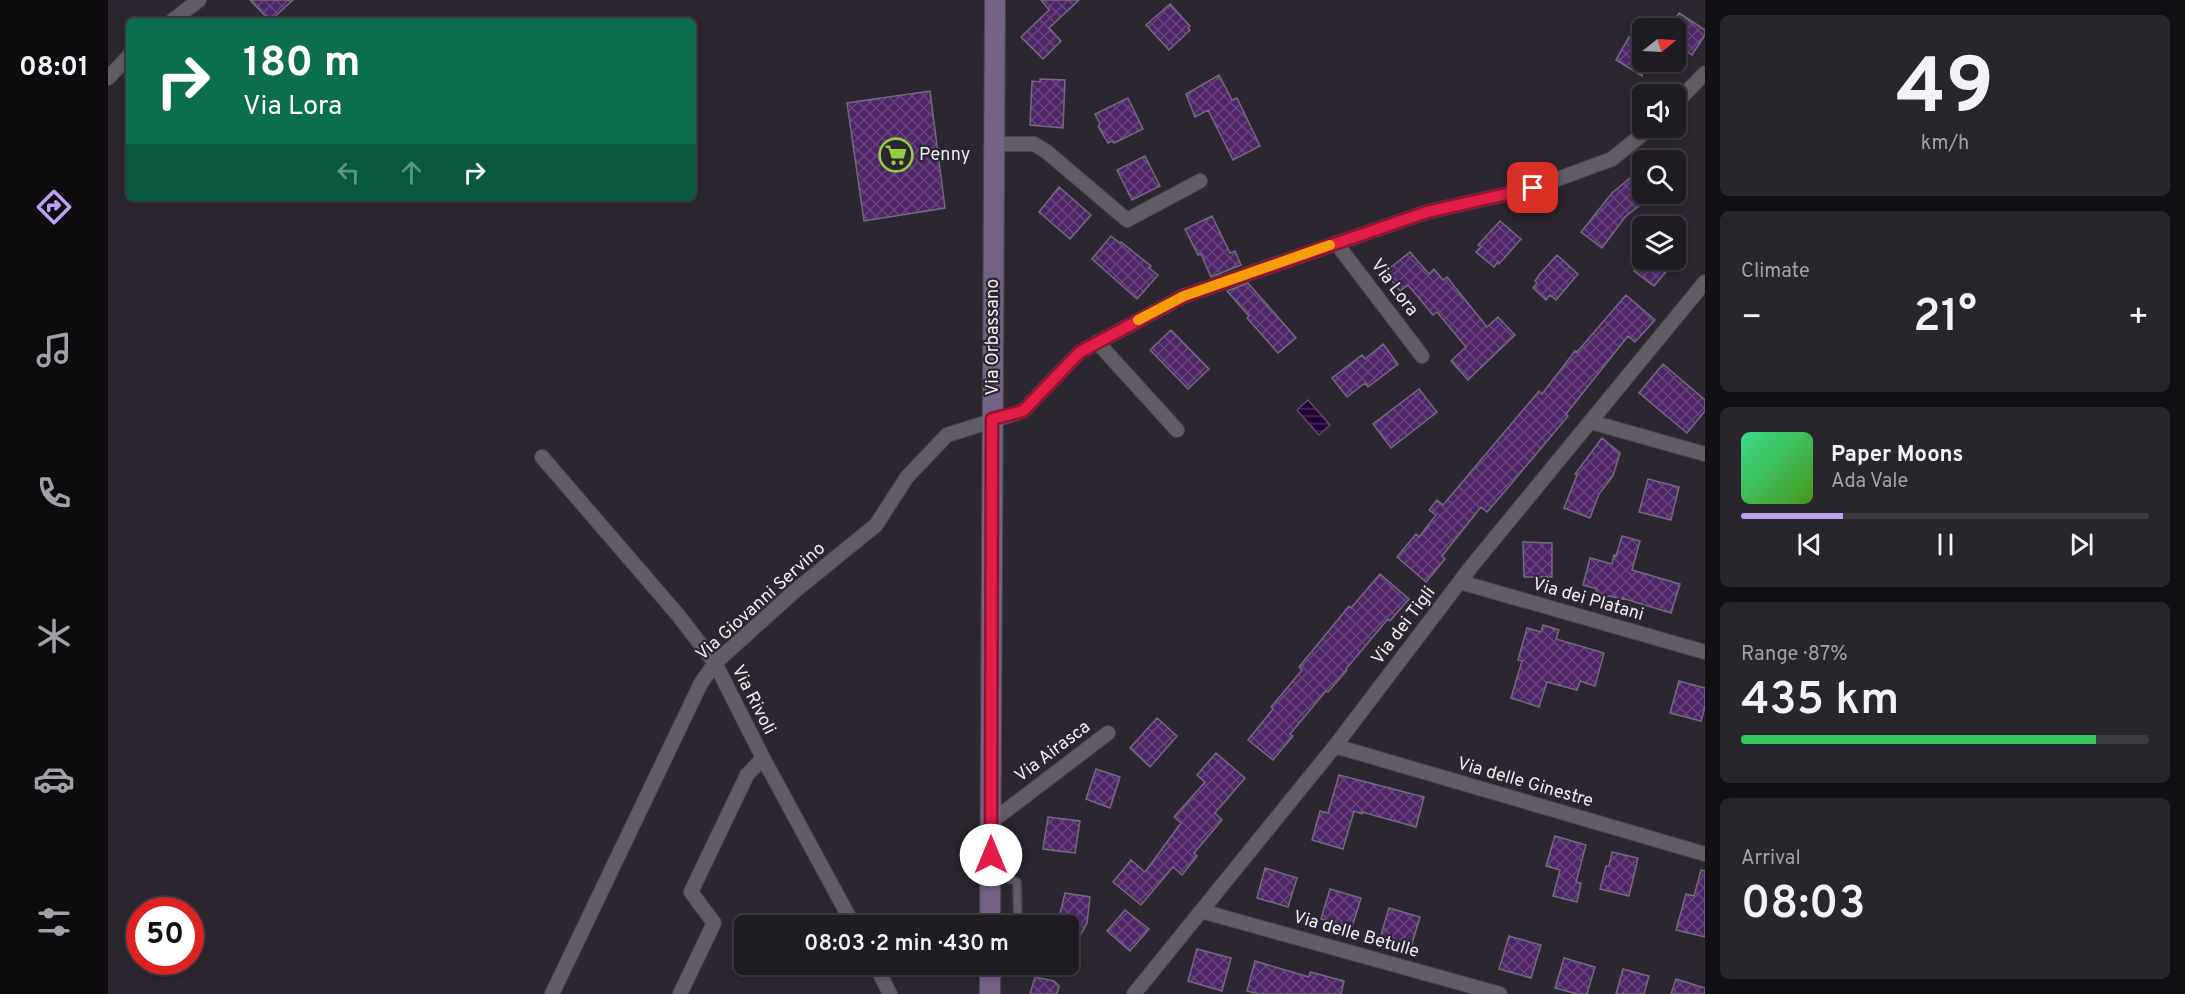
<!DOCTYPE html>
<meta charset="utf-8">
<style>
body{margin:0;font-family:Overpass,sans-serif;background:#28252c;color:#f1f3f6;height:100vh;display:flex;flex-direction:column;font-size:22px;white-space:nowrap}
*{box-sizing:border-box;margin:0}
p{font-size:20px;color:#a2a1a6}
.icon{flex:none;width:33px;height:33px;fill:none;stroke:currentColor;stroke-width:2;stroke-linecap:round;stroke-linejoin:round}
.map{position:relative;flex:1;overflow:hidden}
.side{display:flex;flex-direction:column;gap:15px;padding:15px;background:#120f14;width:480px}
.side>*{flex:none}
.hud{position:absolute;left:18px;top:18px;width:570px;height:183px;border-radius:9px;box-shadow:0 3px 9px #0003,0 0 0 2px #3d3a41;background:#0b6e4f;color:#fff;overflow:hidden}
.needle{width:39px;rotate:72deg}
.controls{position:absolute;left:1524px;top:18px;display:grid;gap:12px}
.controls a{display:grid;place-items:center;width:54px;height:54px;border-radius:9px;background:#201c24;box-shadow:0 3px 9px #0003,0 0 0 2px #3d3a41;font-size:30px}
.speed{position:absolute;left:18px;top:897px;display:flex;gap:12px;font-size:30px;font-weight:700;text-align:center}
.speed>*{display:grid;place-content:center;width:78px;height:78px;border-radius:50%;background:#201c24;box-shadow:0 3px 9px #0003,0 0 0 2px #3d3a41;line-height:1}
.speed .limit{border:9px solid #d22;background:#fff;color:#111}
.pin{position:absolute;display:grid;place-items:center;width:51px;height:51px;color:#fff;margin:-26px;border-radius:12px;box-shadow:0 3px 9px #0006}
.me{position:absolute;width:66px;margin:-33px;rotate:0deg;stroke-linejoin:round;filter:drop-shadow(0 0 4px #0008)}
.turn{display:flex;align-items:center;gap:21px;height:126px;padding:0 18px;font-size:27px}
.turn .icon{width:78px;height:78px;stroke-width:2.5}
.turn b{display:block;font-size:42px;line-height:51px}
.lanes{display:flex;align-items:center;height:57px;padding:0 18px;background:#0003;justify-content:center;gap:30px;direction:ltr}
.lanes .off{opacity:.35}
.big{font-size:45px;font-weight:600;line-height:1.1}
.side .card{flex:1;display:flex;flex-direction:column;justify-content:center;gap:9px;min-width:0;padding:0 21px;border-radius:9px;background:#28252c}
.side .dial{align-items:center;gap:0}
.dial b{font-size:78px;line-height:1}
.song{display:flex;align-items:center;gap:18px}
.cover{width:72px;height:72px;border-radius:9px;background:linear-gradient(135deg,hsl(150 70% 55%),hsl(100 70% 35%))}
.played{height:6px;border-radius:3px;background:linear-gradient(90deg,#bca0f2 25%,#3d3a41 25%)}
.keys{display:flex;justify-content:space-around;direction:ltr}
.heat{display:flex;justify-content:space-between;align-items:center;font-size:33px;direction:ltr}
.charge{height:9px;border-radius:4px;background:linear-gradient(90deg,#34c759 87%,#3d3a41 0)}
.trip{position:absolute;left:626px;top:915px;width:345px;height:60px;border-radius:9px;background:#201c24;box-shadow:0 3px 9px #0003,0 0 0 2px #3d3a41;font-weight:600;line-height:60px;text-align:center}
main{display:flex;flex:1;min-height:0}
.tabs{display:flex;flex-direction:column;width:108px;justify-content:space-around;align-items:center;background:#0d0b0e;color:#a2a1a6}
.tabs .icon{width:42px;height:42px}
.tabs .active{color:#bca0f2}
.tabs b{font-size:27px;color:#f1f3f6}
.map>svg:first-child{display:block}
.water{fill:url(#water-rules);stroke:#604a6e;stroke-width:1.5}
.building{fill:url(#building-cross-hatch);stroke:#736d79;stroke-width:1.5}
.lines{fill:none;stroke-linecap:round;stroke-linejoin:round}
.service-casing{stroke:#49444d;stroke-width:10}
.minor-casing{stroke:#49444d;stroke-width:16}
.secondary-casing{stroke:#49444d;stroke-width:22}
.service{stroke:#625c67;stroke-width:7}
.minor{stroke:#625c67;stroke-width:14}
.secondary{stroke:#766186;stroke-width:20}
.route-casing{stroke:#92132f;stroke-width:15}
.route{stroke:#e11d48;stroke-width:10}
.slow{stroke:#f59e0b;stroke-width:10}
.labels{text-anchor:middle;dominant-baseline:central;stroke-width:4.5;stroke-linejoin:round;paint-order:stroke}
.poi-label{font-size:18px;fill:#f0ecf3;stroke:#2b2630;text-anchor:start}
.street-label{font-size:18px;fill:#f0ecf3;stroke:#2b2630}
</style>
<main>
<nav class="tabs">
<b>08:01</b>
<svg class="icon active" aria-label="directions" viewBox="0 0 24 24"><path d="M12 3l9 9-9 9-9-9zM9 14v-3h6M13 9l2 2-2 2"/></svg>
<svg class="icon" aria-label="music" viewBox="0 0 24 24"><path d="M9 18V5l10-2v13"/><circle cx="6" cy="18" r="3"/><circle cx="16" cy="16" r="3"/></svg>
<svg class="icon" aria-label="phone" viewBox="0 0 24 24"><path d="M5 4h4l2 5-3 2q2 4 5 5l2-3 5 2v4C11 20 4 13 5 4z"/></svg>
<svg class="icon" aria-label="climate" viewBox="0 0 24 24"><path d="M12 3v18M4 7l16 10M4 17L20 7"/></svg>
<svg class="icon" aria-label="car" viewBox="0 0 24 24"><path d="M5 17H2v-5l4-1 3-4h7l3 4 3 1v5h-3M9 17h6M6 11h13"/><circle cx="7" cy="17" r="2"/><circle cx="17" cy="17" r="2"/></svg>
<svg class="icon" aria-label="filters" viewBox="0 0 24 24"><path d="M4 7h16M4 17h16"/><circle cx="9" cy="7" r="2"/><circle cx="15" cy="17" r="2"/></svg>
</nav>
<div class="map">
<svg width="1597" height="994" viewBox="0 0 1597 994">
<defs>
<pattern id="water-rules" width="6" height="5" patternUnits="userSpaceOnUse" patternTransform="scale(1.5)"><rect width="6" height="5" fill="#230435"/><path d="M0 2.5h6" fill="none" stroke="#432953"/></pattern>
<pattern id="building-cross-hatch" width="8" height="8" patternUnits="userSpaceOnUse" patternTransform="scale(1.5)"><rect width="8" height="8" fill="#4e2668"/><path d="M0 0l8 8M0 8l8-8" fill="none" stroke="#68467e"/></pattern>
</defs>
<rect width="100%" height="100%" fill="#2b2630"/>
<path class="water" d="M1200,400L1222,425L1211,435L1189,410Z"/>
<path class="building" d="M142,0H185L162,21Z
M933,0H971L941,28L953,41L935,59L913,37L941,10Z
M1062,4L1082,26L1080,28L1082,30L1061,50L1038,25Z
M1571,13L1597,30V35L1584,55L1568,44V28H1561Z
M1521,37L1534,45V76L1508,60Z
M1111,75L1124,100L1129,98L1152,146L1125,160L1100,110L1087,117L1078,94Z
M932,79L957,80L955,128L922,125L924,81L932,82Z
M822,91L837,208L756,221L739,103Z
M1020,98L1035,129L1006,143L1004,141L1000,143L990,126L992,124L987,114Z
M1037,156L1052,186L1024,200L1009,170Z
M1534,168V194H1546L1517,217L1494,248L1473,232L1504,193Z
M951,187L983,215L962,239L931,212Z
M1104,216L1122,253L1127,251L1133,265L1103,277L1093,254L1090,255L1077,229Z
M1392,221L1413,239L1391,264L1390,262L1386,267L1368,252L1373,247L1370,245Z
M1003,236L1012,243L1013,242L1043,266L1041,268L1050,275L1029,299L984,259Z
M1302,252L1321,274L1326,269L1335,280L1339,277L1379,327L1390,317L1407,335L1360,380L1343,361L1358,347L1329,312L1325,315L1300,285L1292,291L1277,272Z
M1449,255L1470,274L1448,300L1442,295L1438,300L1425,288L1429,283L1427,281L1431,275Z
M1535,260H1568L1546,286L1526,271Z
M1140,283L1188,338L1170,353L1139,318L1141,316L1119,291Z
M1518,295L1547,320L1527,342L1520,336L1458,414L1460,416L1398,490L1379,512L1373,507L1334,556L1337,559L1318,582L1289,557L1308,534L1311,537L1328,515L1321,510L1329,500L1335,505L1431,391L1434,394L1467,351L1469,352Z
M1063,330L1101,369L1080,389L1042,350Z
M1275,344L1290,364L1260,387L1257,383L1239,397L1224,378L1254,355L1257,359Z
M1555,364L1597,400V411L1579,433L1531,393Z
M1311,389L1329,412L1283,448L1265,424Z
M1494,438L1512,453L1505,476L1491,494L1482,518L1456,508L1469,475L1467,474Z
M1540,479L1571,487L1563,520L1531,512Z
M1514,536L1532,541L1524,570L1572,584L1563,613L1514,598V599L1488,593L1489,589L1475,585L1482,558L1504,564L1506,555L1508,556Z
M1415,542L1444,543V577H1416Z
M1272,574L1301,599L1282,621L1280,619L1238,669L1239,670L1220,692L1218,691L1182,734L1185,736L1165,760L1140,740L1165,709L1163,707L1194,670L1191,667L1241,606L1243,608Z
M1435,625L1451,630L1448,639L1496,653L1487,686L1472,681L1469,690L1439,682L1431,707L1403,698L1414,661L1410,660L1419,628L1433,632Z
M1571,681L1597,688V707L1593,721L1562,713Z
M1049,718L1069,736L1042,767L1022,748Z
M1108,753L1137,778L1107,813L1114,820L1086,853L1089,856L1074,875L1065,867L1033,905L1005,882L1023,860L1037,872L1073,823L1066,817L1097,782L1089,775Z
M988,769L1012,777L1002,808L978,799Z
M1231,775L1316,797L1308,827L1254,812V814L1246,811L1235,849L1204,840L1212,811L1220,813Z
M940,817L972,821L967,853L935,849Z
M1447,836L1478,845L1468,882L1473,883L1469,902L1445,896L1452,870L1438,866Z
M1504,852L1530,858L1521,896L1492,889L1498,866H1501Z
M1157,868L1189,878L1180,907L1149,898Z
M1593,870L1597,871V937L1568,930L1578,894L1586,896Z
M1222,889L1253,898L1244,927L1213,919Z
M957,893L982,897L979,923L960,958V926H949Z
M1281,908L1312,917L1303,947L1272,938Z
M1017,910L1041,929L1022,951L999,931Z
M1401,936L1433,945L1423,978L1391,969Z
M1089,949L1123,958L1114,991L1080,981Z
M1456,958L1487,967L1479,994H1469L1447,988Z
M1147,961L1201,977L1202,972L1236,981L1233,994H1150L1139,991Z
M1515,969L1541,976L1536,994H1508Z
M927,977L946,981L951,986L949,994H922Z
M1568,979L1597,988V994H1563Z"/>
<g class="lines">
<defs>
<path id="service" d="M885,873L909,882L910,926
M884,978L905,964"/>
<path id="minor" d="M64,21L91,0
M0,78L21,56
M1568,103L1597,73
M886,144H926L939,152L1019,220L1092,181
M1228,243L1314,356
M989,342L1069,430
M1483,422L1597,454
M434,457L570,615L607,663L655,758L746,926
M1352,582L1597,652
M1227,746L1597,854
M883,822L1000,733
M1093,911L1392,994
M767,964L782,994
M444,994L593,683L607,663L688,590L768,525L799,477L839,435L915,411L972,352L1076,296L1319,212L1425,188L1504,159L1542,128
M572,994L606,923L583,892L639,775L655,758
M1026,994L1227,746L1363,567L1597,282"/>
<path id="secondary" d="M882,926L887,0
M882,994V964"/>
</defs>
<use href="#service" class="service-casing"/>
<use href="#minor" class="minor-casing"/>
<use href="#secondary" class="secondary-casing"/>
<use href="#service" class="service"/>
<use href="#minor" class="minor"/>
<use href="#secondary" class="secondary"/>
</g>
<g class="lines">
<defs>
<path id="route" d="M883,855L884,419L915,411L972,352L1076,296L1319,212L1425,188"/>
</defs>
<use href="#route" class="route-casing"/>
<use href="#route" class="route"/>
<path class="slow" d="M1030,320L1076,296L1222,245"/>
</g>
<defs>
<symbol id="supermarket-ring" viewBox="-11 -11 22 22"><circle r="9.5" fill="#2b2630" stroke="#92cd3e" stroke-width="1.5"/><path d="M-6-5.5h2.5l.6 2H6L4.5 2H-2.5L-4.4-4H-6ZM-1.5 3.2a1.3 1.3 0 1 0 .1 0ZM3 3.2a1.3 1.3 0 1 0 .1 0Z" fill="#92cd3e"/></symbol>
</defs>
<g fill-rule="evenodd">
<use href="#supermarket-ring" x="769" y="136" width="38" height="38"/>
</g>
<g class="labels">
<g class="poi-label">
<text x="811" y="155">Penny</text>
</g>
<g class="street-label">
<text transform="translate(1286 288) rotate(53)">Via Lora</text>
<text transform="translate(885 337) rotate(-90)">Via Orbassano</text>
<text transform="translate(1480 600) rotate(16)">Via dei Platani</text>
<text transform="translate(653 602) rotate(-42)">Via Giovanni Servino</text>
<text transform="translate(1296 626) rotate(-53)">Via dei Tigli</text>
<text transform="translate(645 700) rotate(63)">Via Rivoli</text>
<text transform="translate(945 752) rotate(-37)">Via Airasca</text>
<text transform="translate(1417 783) rotate(16)">Via delle Ginestre</text>
<text transform="translate(1248 935) rotate(16)">Via delle Betulle</text>
</g>
</g>
</svg>
<div class="controls">
<a><svg class="needle" viewBox="-14 -14 28 28"><path d="M0-13l5 13h-10z" fill="#e53935"/><path d="M0 13l5-13h-10z" fill="#a2a1a6"/></svg></a>
<a><svg class="icon" aria-label="sound" viewBox="0 0 24 24"><path d="M4 9h4l5-4v14l-5-4H4zM17 9q2 3 0 6"/></svg></a>
<a><svg class="icon" aria-label="search" viewBox="0 0 24 24"><circle cx="10" cy="10" r="6"/><path d="M15 15l6 6"/></svg></a>
<a><svg class="icon" aria-label="layers" viewBox="0 0 24 24"><path d="M12 4l9 5-9 5-9-5zM3 14l9 5 9-5"/></svg></a>
</div>
<div class="speed"><div class="limit">50</div></div>
<div class="pin" style="left:1425px;top:188px;background:#d93025"><svg class="icon" aria-label="arrive" viewBox="0 0 24 24"><path d="M6 21V4h12l-3 4 3 4H6"/></svg></div>
<svg class="me" style="left:883px;top:855px" viewBox="-20 -20 40 40"><circle r="19" fill="#fff"/><path d="M0-13L10 11 0 6-10 11z" fill="#e11d48"/></svg>
<div class="trip">08:03 · 2 min · 430 m</div>
<div class="hud">
<div class="turn"><svg class="icon" aria-label="right" viewBox="0 0 24 24"><path d="M7 20v-9h11M14 6l5 5-5 5"/></svg><div><b>180 m</b>Via Lora</div></div>
<div class="lanes"><svg class="icon off" aria-label="left" viewBox="0 0 24 24"><path d="M17 20v-9H6M10 6l-5 5 5 5"/></svg><svg class="icon off" aria-label="ahead" viewBox="0 0 24 24"><path d="M12 20V5M6 11l6-6 6 6"/></svg><svg class="icon" aria-label="right" viewBox="0 0 24 24"><path d="M7 20v-9h11M14 6l5 5-5 5"/></svg></div>
</div>
</div>
<section class="side">
<div class="card dial"><b>49</b><p>km/h</p></div>
<div class="card"><p>Climate</p>
<div class="heat"><a>−</a><b class="big">21°</b><a>+</a></div>
</div>
<div class="card">
<div class="song"><i class="cover"></i><div><b>Paper Moons</b><p>Ada Vale</p></div></div>
<div class="played"></div>
<div class="keys"><svg class="icon" aria-label="previous" viewBox="0 0 24 24"><path d="M18 5L8 12l10 7zM5 5v14"/></svg><svg class="icon" aria-label="pause" viewBox="0 0 24 24"><path d="M8 5v14M16 5v14"/></svg><svg class="icon" aria-label="next" viewBox="0 0 24 24"><path d="M6 5l10 7-10 7zM19 5v14"/></svg></div>
</div>
<div class="card"><p>Range · 87%</p><b class="big">435 km</b><div class="charge"></div></div>
<div class="card"><p>Arrival</p><b class="big">08:03</b></div>
</section>
</main>
